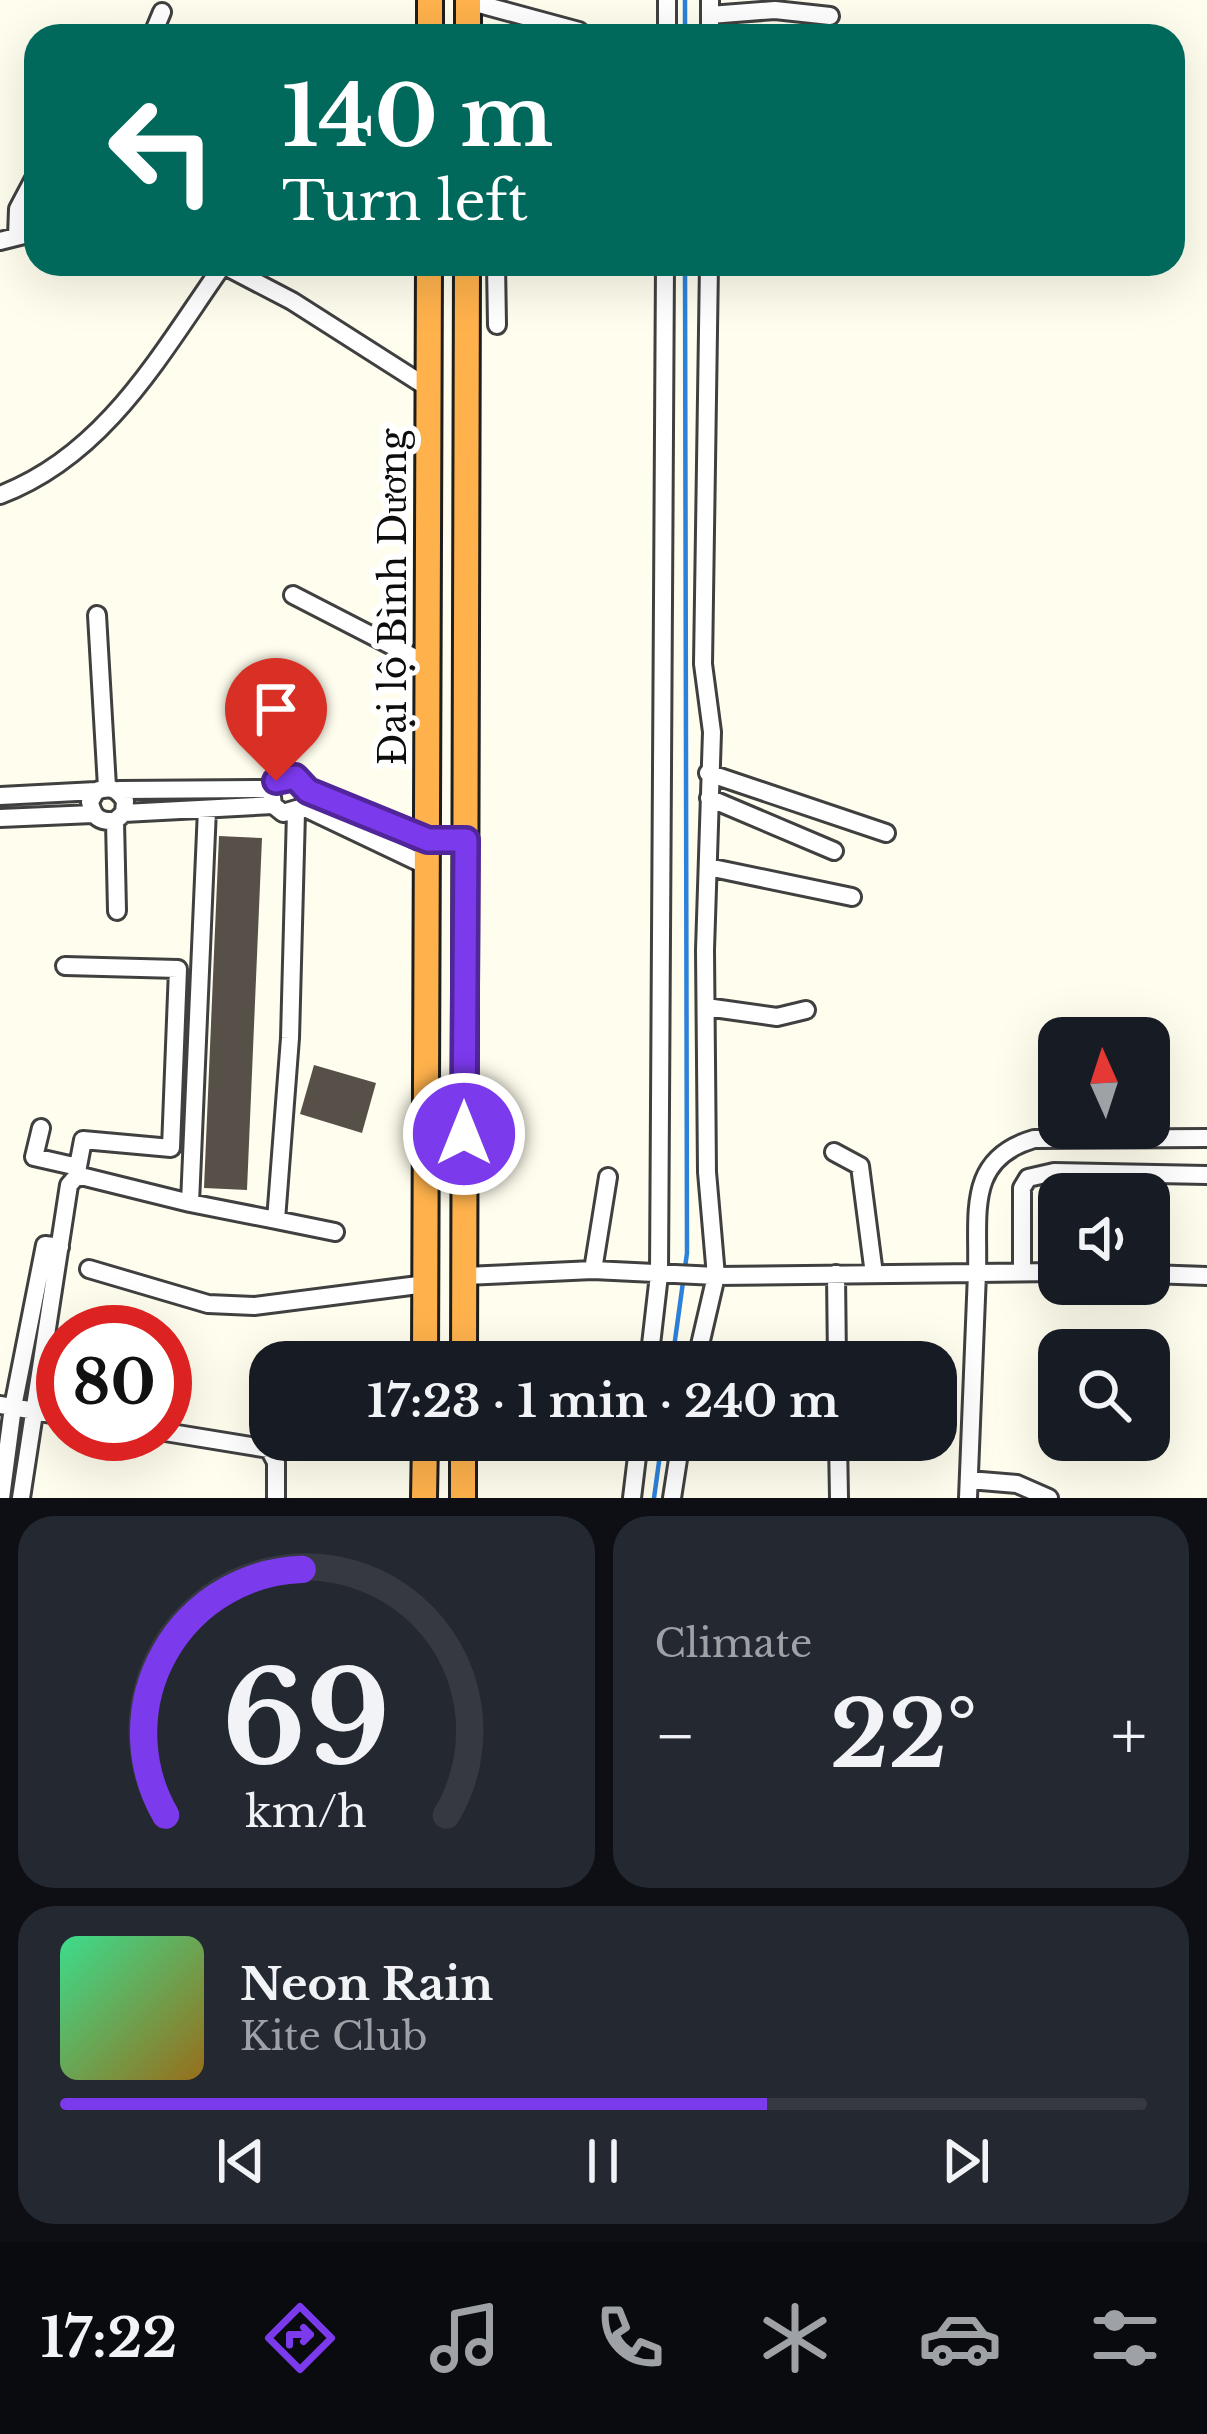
<!DOCTYPE html>
<meta charset="utf-8">
<style>
body{margin:0;font-family:"Libre Baskerville",serif;background:#242831;color:#f1f3f6;height:100vh;display:flex;flex-direction:column;font-size:45px;white-space:nowrap}
*{box-sizing:border-box;margin:0}
p{font-size:39px;color:#9ea1a6}
.icon{flex:none;width:66px;height:66px;fill:none;stroke:currentColor;stroke-width:2;stroke-linecap:round;stroke-linejoin:round}
.map{position:relative;height:1498px;overflow:hidden}
.panel{display:flex;flex-direction:column;gap:18px;padding:18px;background:#0d0f14;flex:1}
.panel>*{flex:none}
.guide{position:absolute;left:24px;top:24px;width:1161px;height:252px;border-radius:36px;box-shadow:0 12px 48px #0002;background:#00695c;color:#fff;overflow:hidden}
.needle{width:78px;rotate:357deg}
.fabs{position:absolute;left:1038px;top:1017px;display:grid;gap:24px}
.fabs a{display:grid;place-items:center;width:132px;height:132px;border-radius:24px;background:#171b24;box-shadow:0 12px 48px #0002;font-size:60px}
.speed{position:absolute;left:36px;top:1305px;display:flex;gap:24px;font-size:60px;font-weight:700;text-align:center}
.speed>*{display:grid;place-content:center;width:156px;height:156px;border-radius:50%;background:#171b24;box-shadow:0 12px 48px #0002;line-height:1}
.speed .limit{border:18px solid #d22;background:#fff;color:#111}
.pin{position:absolute;display:grid;place-items:center;width:102px;height:102px;color:#fff;margin:-123px -51px;border-radius:50% 50% 50% 0;rotate:-45deg;box-shadow:0 0 12px #0007}
.pin .icon{rotate:45deg}
.me{position:absolute;width:132px;margin:-66px;rotate:0deg;stroke-linejoin:round;filter:drop-shadow(0 0 9px #0008)}
.turn{display:flex;align-items:center;gap:42px;height:252px;padding:0 60px;font-size:54px}
.turn .icon{width:156px;height:156px;stroke-width:2.5}
.turn b{display:block;font-size:84px;line-height:102px}
.big{font-size:90px;font-weight:800;line-height:1.1}
.panel .tile{flex:1;display:flex;flex-direction:column;justify-content:center;gap:18px;min-width:0;padding:0 42px;border-radius:36px;background:#242831}
.panel .dial{align-items:center;gap:0}
.dial svg{height:312px;overflow:visible;fill:none;stroke:#363941;stroke-width:7;stroke-linecap:round;text-anchor:middle}
.dial text{fill:#f1f3f6;stroke:none}
.song{display:flex;align-items:center;gap:36px}
.cover{width:144px;height:144px;border-radius:18px;background:linear-gradient(135deg,hsl(150 70% 55%),hsl(40 70% 35%))}
.played{height:12px;border-radius:6px;background:linear-gradient(90deg,#7c3aed 65%,#363941 65%)}
.keys{display:flex;justify-content:space-around;direction:ltr}
.heat{display:flex;justify-content:space-between;align-items:center;font-size:66px;direction:ltr}
.panel .tiles{flex:1;display:grid;gap:18px;grid-template-columns:1fr 1fr}
.tile:last-child{grid-column:span 2}
.trip{position:absolute;left:249px;top:1341px;width:708px;height:120px;border-radius:36px;background:#171b24;box-shadow:0 12px 48px #0002;font-weight:800;line-height:120px;text-align:center}
.tabs{display:flex;height:192px;justify-content:space-around;align-items:center;background:#090b0e;color:#9ea1a6}
.tabs .icon{width:84px;height:84px}
.tabs .on{color:#7c3aed}
.tabs b{font-size:54px;color:#f1f3f6}
.map>svg:first-child{display:block}
.lines{fill:none;stroke-linecap:round;stroke-linejoin:round}
.stream{stroke:#2c81db;stroke-width:4.5}
.building{fill:#575049}
.minor-casing{stroke:#404040;stroke-width:22}
.highway-casing{stroke:#1e1e1e;stroke-width:30}
.minor{stroke:#fff;stroke-width:16}
.highway{stroke:#ffb24c;stroke-width:24}
.route-casing{stroke:#51269a;stroke-width:30}
.route{stroke:#7c3aed;stroke-width:21}
.labels{text-anchor:middle;dominant-baseline:central;stroke-width:12;stroke-linejoin:round;paint-order:stroke}
.street-label{font-size:36px;fill:#0d0d0d;stroke:#fff}
</style>
<div class="map">
<svg width="1207" height="1498" viewBox="0 0 1207 1498">
<rect width="100%" height="100%" fill="#fffeee"/>
<g class="lines">
<path class="stream" d="M685,0V36
M672,1362L687,1253L685,264
M654,1498L662,1440"/>
</g>
<path class="building" d="M219,836L262,838L247,1190L204,1188Z
M314,1065L376,1083L362,1133L300,1114Z"/>
<g class="lines">
<defs>
<path id="minor" d="M468,1L579,31
M710,15L775,10L830,16
M152,36L162,12
M667,36V0
M710,36V0
M17,237L18,209L36,175
M0,241L36,232
M221,264L292,301L430,389
M496,264L497,325
M0,495C106,455 161,353 223,265
M293,595L429,665
M97,615L107,787
M708,773L886,833
M119,790L271,789L285,776L303,782L307,791L303,807L283,813L273,805L271,789
M307,791L428,840
M0,796L96,791C110,786 117,788 125,801L124,813L115,821C99,822 93,817 90,802L96,791
M709,798L834,851
M303,807L427,866
M124,813L273,805
M0,818L93,814
M115,821L117,911
M708,867L852,897
M65,966L178,969L171,1148L83,1140L76,1177
M706,1007L777,1017L806,1010
M41,1128L34,1157L78,1167
M834,1152L860,1166L874,1274
M190,1203L207,809
M276,1220L335,1232
M89,1269L208,1304L254,1306L426,1284
M593,1270L608,1177
M1022,1272V1188L1028,1178L1054,1172L1207,1175
M836,1274L837,1362
M1149,1274L1207,1276
M465,1276L593,1270L716,1276L977,1273C979,1214 965,1159 1034,1139L1207,1138
M649,1362L659,1275L665,264
M696,1362L716,1276L707,1172L705,950L712,732L703,664L709,264
M0,1405L63,1416
M165,1432L269,1449L276,1462V1498
M838,1440L839,1498
M969,1480L1017,1484L1049,1498
M1,1498L13,1407L45,1245L60,1247
M21,1498L69,1185L76,1177H85L190,1203L276,1220L290,1038L296,812
M632,1498L639,1440
M672,1498L681,1440
M968,1498L977,1273L1059,1272"/>
<path id="highway" d="M430,36V0
M468,36V0
M425,1362L429,264
M464,1362L467,264
M424,1498L425,1440
M463,1498V1440"/>
</defs>
<use href="#minor" class="minor-casing"/>
<use href="#highway" class="highway-casing"/>
<use href="#minor" class="minor"/>
<use href="#highway" class="highway"/>
</g>
<g class="lines">
<defs>
<path id="route" d="M276,781L295,777L308,791L428,840H466L464,1134"/>
</defs>
<use href="#route" class="route-casing"/>
<use href="#route" class="route"/>
</g>
<g class="labels">
<g class="street-label">
<text transform="translate(393 597) rotate(-90)">Đại lộ Bình Dương</text>
</g>
</g>
</svg>
<div class="fabs">
<a><svg class="needle" viewBox="-14 -14 28 28"><path d="M0-13l5 13h-10z" fill="#e53935"/><path d="M0 13l5-13h-10z" fill="#9ea1a6"/></svg></a>
<a><svg class="icon" aria-label="sound" viewBox="0 0 24 24"><path d="M4 9h4l5-4v14l-5-4H4zM17 9q2 3 0 6"/></svg></a>
<a><svg class="icon" aria-label="search" viewBox="0 0 24 24"><circle cx="10" cy="10" r="6"/><path d="M15 15l6 6"/></svg></a>
</div>
<div class="speed"><div class="limit">80</div></div>
<div class="pin" style="left:276px;top:781px;background:#d93025"><svg class="icon" aria-label="arrive" viewBox="0 0 24 24"><path d="M6 21V4h12l-3 4 3 4H6"/></svg></div>
<svg class="me" style="left:464px;top:1134px" viewBox="-20 -20 40 40"><circle r="17" fill="#7c3aed" stroke="#fff" stroke-width="3"/><path d="M0-11L8 9 0 5-8 9z" fill="#fff"/></svg>
<div class="trip">17:23 · 1 min · 240 m</div>
<div class="guide">
<div class="turn"><svg class="icon" aria-label="left" viewBox="0 0 24 24"><path d="M17 20v-9H6M10 6l-5 5 5 5"/></svg><div><b>140 m</b>Turn left</div></div>
</div>
</div>
<section class="panel">
<div class="tiles">
<div class="tile dial"><svg viewBox="0 0 100 80">
<path d="M14 69A42 42 0 1 1 86 69"/>
<path d="M14 69A42 42 0 0 1 49 6" stroke="#7c3aed"/>
<text x="50" y="56" font-size="32" font-weight="700">69</text>
<text x="50" y="72" font-size="11">km/h</text>
</svg></div>
<div class="tile"><p>Climate</p>
<div class="heat"><a>−</a><b class="big">22°</b><a>+</a></div>
</div>
<div class="tile">
<div class="song"><i class="cover"></i><div><b>Neon Rain</b><p>Kite Club</p></div></div>
<div class="played"></div>
<div class="keys"><svg class="icon" aria-label="previous" viewBox="0 0 24 24"><path d="M18 5L8 12l10 7zM5 5v14"/></svg><svg class="icon" aria-label="pause" viewBox="0 0 24 24"><path d="M8 5v14M16 5v14"/></svg><svg class="icon" aria-label="next" viewBox="0 0 24 24"><path d="M6 5l10 7-10 7zM19 5v14"/></svg></div>
</div>
</div>
</section>
<nav class="tabs">
<b>17:22</b>
<svg class="icon on" aria-label="directions" viewBox="0 0 24 24"><path d="M12 3l9 9-9 9-9-9zM9 14v-3h6M13 9l2 2-2 2"/></svg>
<svg class="icon" aria-label="music" viewBox="0 0 24 24"><path d="M9 18V5l10-2v13"/><circle cx="6" cy="18" r="3"/><circle cx="16" cy="16" r="3"/></svg>
<svg class="icon" aria-label="phone" viewBox="0 0 24 24"><path d="M5 4h4l2 5-3 2q2 4 5 5l2-3 5 2v4C11 20 4 13 5 4z"/></svg>
<svg class="icon" aria-label="climate" viewBox="0 0 24 24"><path d="M12 3v18M4 7l16 10M4 17L20 7"/></svg>
<svg class="icon" aria-label="car" viewBox="0 0 24 24"><path d="M5 17H2v-5l4-1 3-4h7l3 4 3 1v5h-3M9 17h6M6 11h13"/><circle cx="7" cy="17" r="2"/><circle cx="17" cy="17" r="2"/></svg>
<svg class="icon" aria-label="filters" viewBox="0 0 24 24"><path d="M4 7h16M4 17h16"/><circle cx="9" cy="7" r="2"/><circle cx="15" cy="17" r="2"/></svg>
</nav>
